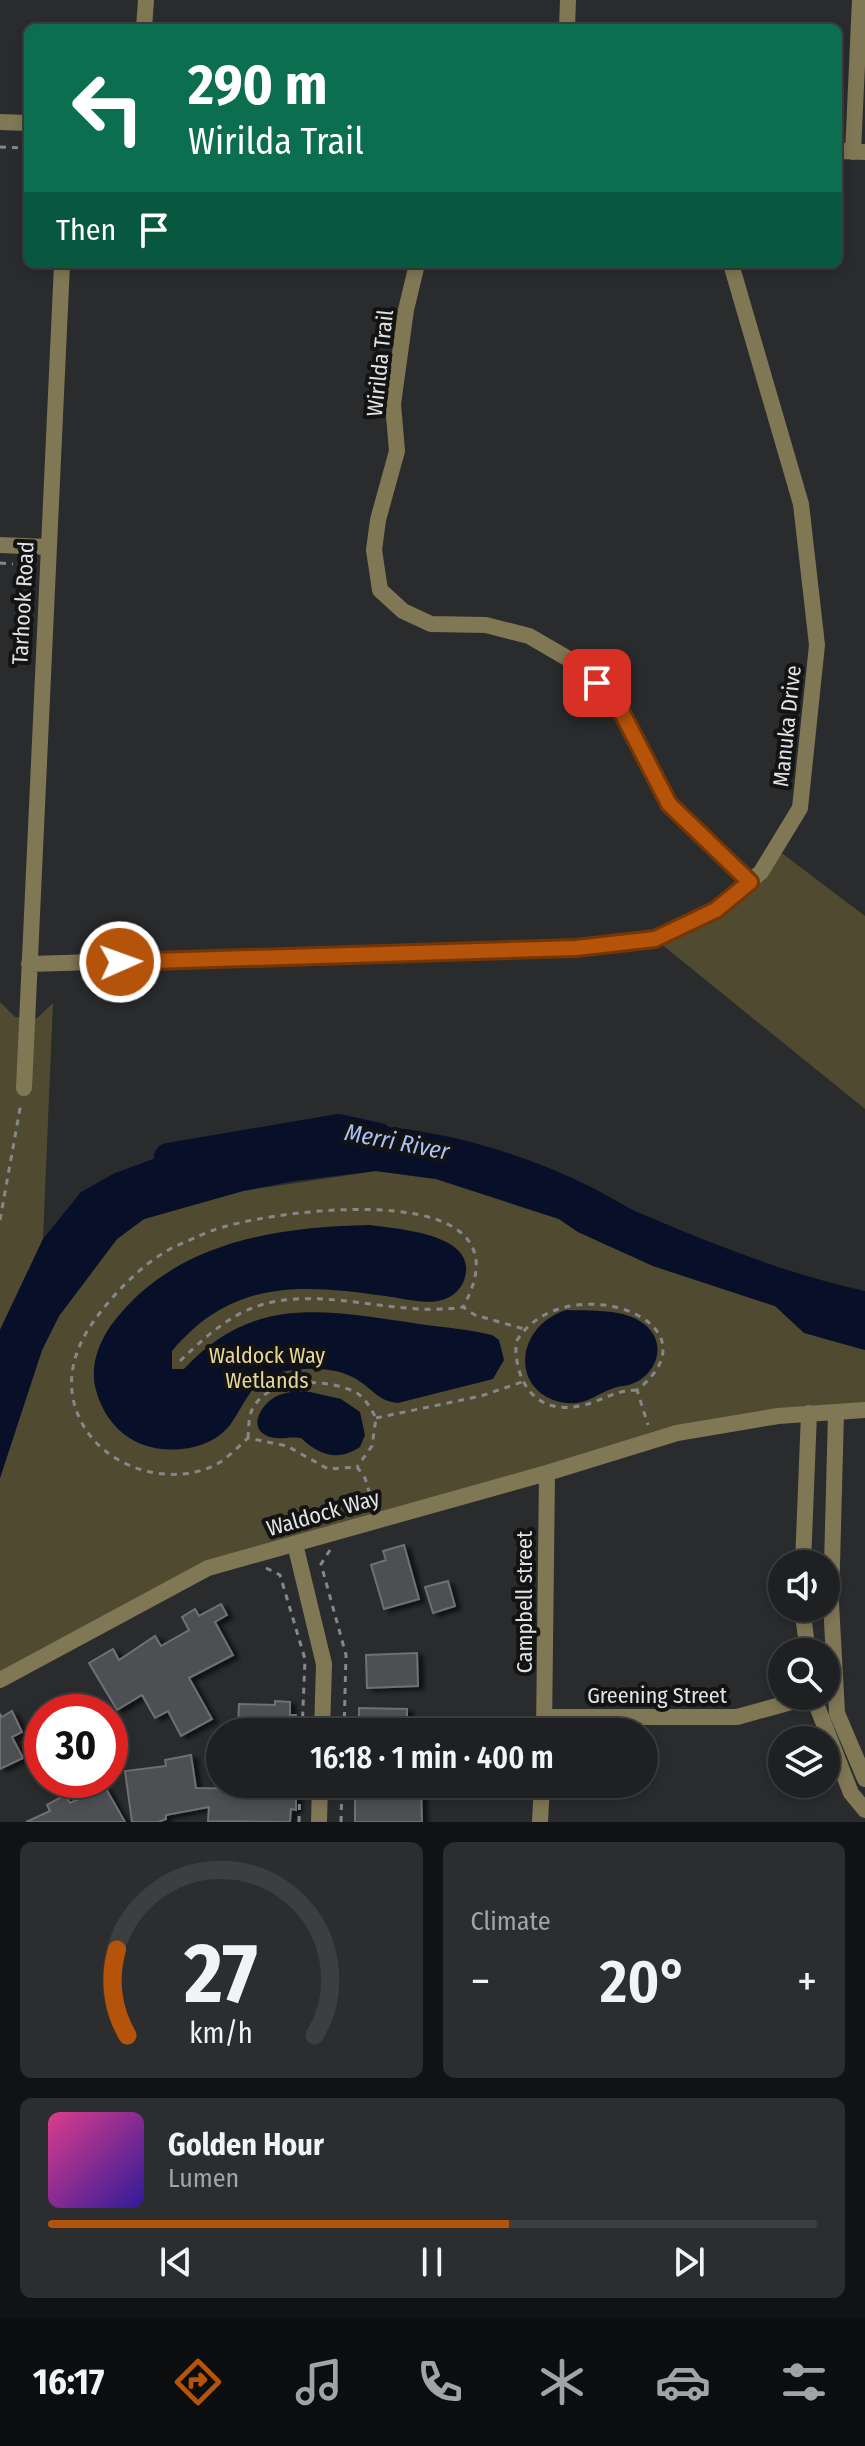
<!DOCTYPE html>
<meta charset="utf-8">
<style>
body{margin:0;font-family:"Fira Sans Condensed",sans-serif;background:#2c2d2f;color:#f1f3f6;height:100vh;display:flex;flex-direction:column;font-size:30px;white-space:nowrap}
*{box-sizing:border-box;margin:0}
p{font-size:26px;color:#a1a3a5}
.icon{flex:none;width:44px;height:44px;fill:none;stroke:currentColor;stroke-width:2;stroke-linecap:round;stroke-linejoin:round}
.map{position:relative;height:1822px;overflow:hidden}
.side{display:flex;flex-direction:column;gap:20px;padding:20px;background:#111213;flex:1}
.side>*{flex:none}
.banner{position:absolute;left:24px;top:24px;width:818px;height:244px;border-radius:12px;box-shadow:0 4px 12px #0003,0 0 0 2px #3c3e40;background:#0b6e4f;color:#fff;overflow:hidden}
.buttons{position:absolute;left:768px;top:1550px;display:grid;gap:16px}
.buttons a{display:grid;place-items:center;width:72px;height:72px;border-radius:50%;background:#1f2022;box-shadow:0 4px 12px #0003,0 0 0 2px #3c3e40;font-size:40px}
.speed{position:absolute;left:24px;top:1694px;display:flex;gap:16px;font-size:40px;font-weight:700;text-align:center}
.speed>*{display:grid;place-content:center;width:104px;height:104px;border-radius:50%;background:#1f2022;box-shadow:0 4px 12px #0003,0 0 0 2px #3c3e40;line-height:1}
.speed .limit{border:12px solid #d22;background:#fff;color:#111}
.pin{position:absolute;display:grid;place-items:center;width:68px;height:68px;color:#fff;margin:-34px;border-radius:16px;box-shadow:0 4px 12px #0006}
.me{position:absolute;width:88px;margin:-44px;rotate:88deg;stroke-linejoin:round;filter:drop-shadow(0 0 6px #0008)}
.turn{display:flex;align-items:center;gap:28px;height:168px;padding:0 32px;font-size:36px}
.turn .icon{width:104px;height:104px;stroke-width:2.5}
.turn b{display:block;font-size:56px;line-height:68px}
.then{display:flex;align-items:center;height:76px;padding:0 32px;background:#0003;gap:16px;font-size:30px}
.big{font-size:60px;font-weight:600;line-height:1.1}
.side .tile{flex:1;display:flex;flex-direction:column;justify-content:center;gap:12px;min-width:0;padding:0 28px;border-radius:12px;background:#2c2d2f}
.side .dial{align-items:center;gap:0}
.dial svg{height:208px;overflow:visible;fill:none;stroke:#3c3e40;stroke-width:7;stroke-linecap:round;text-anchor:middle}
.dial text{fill:#f1f3f6;stroke:none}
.song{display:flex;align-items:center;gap:24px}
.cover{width:96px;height:96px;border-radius:12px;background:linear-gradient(135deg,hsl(330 70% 55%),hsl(250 70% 35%))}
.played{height:8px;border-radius:4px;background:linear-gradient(90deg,#b45309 60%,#3c3e40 60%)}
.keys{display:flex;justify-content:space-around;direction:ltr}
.heat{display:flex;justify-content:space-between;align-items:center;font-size:44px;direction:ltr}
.side .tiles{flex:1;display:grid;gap:20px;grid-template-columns:1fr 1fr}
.tile:last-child{grid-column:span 2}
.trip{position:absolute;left:206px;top:1718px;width:452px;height:80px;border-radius:40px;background:#1f2022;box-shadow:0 4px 12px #0003,0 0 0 2px #3c3e40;font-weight:600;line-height:80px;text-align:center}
.dock{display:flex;height:128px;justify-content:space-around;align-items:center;background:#0c0d0e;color:#a1a3a5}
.dock .icon{width:56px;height:56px}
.dock .selected{color:#b45309}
.dock b{font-size:36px;color:#f1f3f6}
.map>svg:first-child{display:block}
.green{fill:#504a31}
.water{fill:#071028}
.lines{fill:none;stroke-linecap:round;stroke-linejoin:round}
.river{stroke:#071028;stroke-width:28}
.building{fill:#4e4f52;stroke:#6e7073;stroke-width:2;filter:url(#shadow)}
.path{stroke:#868789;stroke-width:3;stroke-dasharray:6 6;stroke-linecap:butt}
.minor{stroke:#807755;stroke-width:16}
.route-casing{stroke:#753606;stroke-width:20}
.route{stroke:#b45309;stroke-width:14}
.labels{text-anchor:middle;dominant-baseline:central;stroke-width:8;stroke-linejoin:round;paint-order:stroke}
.street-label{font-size:22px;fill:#e2e3e4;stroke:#131314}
.park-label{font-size:22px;fill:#e7d699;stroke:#131314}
.water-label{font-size:24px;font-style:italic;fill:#a8c2f7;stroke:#131314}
</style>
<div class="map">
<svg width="865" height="1822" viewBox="0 0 865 1822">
<defs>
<filter id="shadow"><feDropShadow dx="5.5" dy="3" stdDeviation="2" flood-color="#0009"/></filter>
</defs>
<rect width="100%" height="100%" fill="#292b2d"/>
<path class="green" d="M775,848L865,916V1109L655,939L716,910Z
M0,1002L15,1017L37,1018L53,1003L43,1239L0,1330Z
M376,1171L436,1179L559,1219L578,1232L653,1266L775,1306L818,1337L865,1350V1410L677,1433L208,1568L0,1680V1478L42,1350L59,1316L117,1239L144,1219L243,1191Z"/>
<path class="water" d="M378,1126C454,1133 524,1154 593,1188C611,1197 628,1209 647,1216C717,1246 791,1275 865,1291V1350L804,1333L775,1306L653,1266L578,1232L559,1219L436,1179L376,1171L294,1181L243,1191L144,1219L117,1239L59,1316L42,1350L0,1478V1330L43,1239L81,1192L115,1173L167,1154L215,1150L295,1133Z
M369,1225C396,1229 477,1233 465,1277C463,1287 454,1296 445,1299C427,1306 403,1298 385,1296C301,1284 232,1279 172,1351V1369H184C251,1297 318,1309 407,1322C435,1327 464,1328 492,1335L499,1340L504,1360L493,1379L398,1403C380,1401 376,1393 362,1383C341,1367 312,1367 286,1371C252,1377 250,1396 232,1422C215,1449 172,1455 144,1445C118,1436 101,1413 95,1386C90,1362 101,1337 116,1319C177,1242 276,1227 369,1225Z
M566,1310C589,1311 624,1308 644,1324C671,1345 654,1382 623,1386C603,1388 589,1406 566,1403C510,1395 513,1327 566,1310Z
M310,1392L341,1399L360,1412L365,1435L360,1447C337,1462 319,1455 301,1438C290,1436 280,1440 270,1437C245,1429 262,1402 279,1395C289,1391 300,1391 310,1392Z"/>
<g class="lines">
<path class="river" d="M168,1157L338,1128L379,1137"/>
</g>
<path class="building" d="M404,1545L419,1599L384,1609L371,1565L386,1560L383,1551Z
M448,1581L455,1606L433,1613L425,1587Z
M221,1604L227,1615L215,1622L233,1655L189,1678L212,1719L181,1736L168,1711L155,1718L142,1695L117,1710L89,1663L113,1649L119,1660L155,1636L161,1646L189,1630L182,1617L195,1609L199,1616Z
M417,1653L418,1686L367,1688L366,1655Z
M275,1701L290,1702V1715H296L295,1729L238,1727L239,1704L275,1705Z
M359,1708L407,1709V1732H359Z
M12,1711L22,1732L12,1737L23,1758L0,1769V1714L2,1717Z
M191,1755L196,1788L296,1789V1810L291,1809L290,1822L208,1821L209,1807L166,1815V1819L158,1822H132L125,1771L166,1766L165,1760Z
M105,1787L125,1822H26L50,1811L47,1805L65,1795L70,1803Z
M421,1788L422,1822H355V1796L407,1794V1789Z"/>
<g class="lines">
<path class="path" d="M0,147L28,148
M0,563L13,564
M0,1220L21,1103
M180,1361C199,1343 219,1324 243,1312C312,1279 391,1319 463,1307
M637,1390C613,1391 604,1400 584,1405C537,1417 514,1383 516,1342C562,1264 726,1320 637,1390L648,1425
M376,1418L481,1396L522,1382
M248,1438C249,1429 248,1416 253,1408C270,1376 329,1378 357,1393C366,1399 371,1409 376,1418L372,1446L357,1467
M373,1505L365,1478L357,1467L328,1469L287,1446L248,1438C238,1447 227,1459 215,1465C170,1487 108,1469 83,1425C62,1388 72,1350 96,1318C117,1290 145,1261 176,1246C193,1239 210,1230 227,1226C286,1209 536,1176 463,1307L475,1315L524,1329
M330,1550L321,1564L346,1655L344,1732
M266,1568L280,1575L305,1659L302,1732
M299,1822L300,1784
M341,1822L342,1784"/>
<path class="minor" d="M144,28L146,0
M567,28L568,0
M0,122L28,123
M838,151L865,152
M853,152L860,0
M417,264L406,310L393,404L397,451L378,520L374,550L380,590L403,611L431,624L486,625L529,636L567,658L620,709L669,804L750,882
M0,545L47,547
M29,964L576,948L655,939L716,910L761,872L800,808L817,645L801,504L731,264
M24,1088L62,264
M836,1413L831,1603L837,1713L865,1779
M295,1544L324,1664L322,1732
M803,1564L809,1413
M802,1608L808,1652
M0,1680L208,1568L547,1473L677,1433L778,1416L865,1410
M813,1696L851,1793L865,1810
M545,1717H737L813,1696
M544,1732L547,1473
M319,1822L320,1784
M540,1822L542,1784"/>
</g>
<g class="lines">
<defs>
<path id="route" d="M120,962L576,948L655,939L716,910L750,882L669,804L620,709L597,683"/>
</defs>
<use href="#route" class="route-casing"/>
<use href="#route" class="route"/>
</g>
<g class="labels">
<g class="street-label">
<text transform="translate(380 363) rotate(-84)">Wirilda Trail</text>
<text transform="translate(23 603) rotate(-87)">Tarhook Road</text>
<text transform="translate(787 726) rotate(-84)">Manuka Drive</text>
<text transform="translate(323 1513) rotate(-16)">Waldock Way</text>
<text transform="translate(524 1602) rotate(-90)">Campbell street</text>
<text x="657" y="1695">Greening Street</text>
</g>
<g class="park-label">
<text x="267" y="1355">Waldock Way<tspan x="267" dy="25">Wetlands</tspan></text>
</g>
<g class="water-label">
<text transform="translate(397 1142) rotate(11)">Merri River</text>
</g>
</g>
</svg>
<div class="buttons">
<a><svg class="icon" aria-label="sound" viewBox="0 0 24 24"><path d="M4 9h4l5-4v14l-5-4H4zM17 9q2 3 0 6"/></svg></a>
<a><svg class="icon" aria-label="search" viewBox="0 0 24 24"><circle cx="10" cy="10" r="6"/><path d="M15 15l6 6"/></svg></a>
<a><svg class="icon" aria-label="layers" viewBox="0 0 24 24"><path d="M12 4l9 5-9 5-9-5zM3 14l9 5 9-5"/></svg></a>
</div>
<div class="speed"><div class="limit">30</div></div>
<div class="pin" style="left:597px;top:683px;background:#d93025"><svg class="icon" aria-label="arrive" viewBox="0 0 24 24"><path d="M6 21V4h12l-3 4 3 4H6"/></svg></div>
<svg class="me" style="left:120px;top:962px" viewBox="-20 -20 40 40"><circle r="17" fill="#b45309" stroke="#fff" stroke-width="3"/><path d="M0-11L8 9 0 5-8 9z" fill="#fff"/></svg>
<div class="trip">16:18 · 1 min · 400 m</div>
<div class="banner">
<div class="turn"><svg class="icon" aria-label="left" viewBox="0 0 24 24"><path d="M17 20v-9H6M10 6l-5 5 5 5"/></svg><div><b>290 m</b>Wirilda Trail</div></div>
<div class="then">Then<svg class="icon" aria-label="arrive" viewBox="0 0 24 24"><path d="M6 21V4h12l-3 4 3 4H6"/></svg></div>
</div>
</div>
<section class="side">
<div class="tiles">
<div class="tile dial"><svg viewBox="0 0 100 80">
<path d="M14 69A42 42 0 1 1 86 69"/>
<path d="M14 69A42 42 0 0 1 10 36" stroke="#b45309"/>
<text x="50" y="56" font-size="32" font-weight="700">27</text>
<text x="50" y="72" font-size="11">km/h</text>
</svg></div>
<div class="tile"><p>Climate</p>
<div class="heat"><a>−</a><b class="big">20°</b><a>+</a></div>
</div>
<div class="tile">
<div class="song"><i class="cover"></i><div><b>Golden Hour</b><p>Lumen</p></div></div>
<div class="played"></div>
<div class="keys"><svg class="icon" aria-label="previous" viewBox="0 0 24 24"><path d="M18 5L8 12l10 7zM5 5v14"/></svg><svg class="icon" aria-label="pause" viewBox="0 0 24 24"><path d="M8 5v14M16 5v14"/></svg><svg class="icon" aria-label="next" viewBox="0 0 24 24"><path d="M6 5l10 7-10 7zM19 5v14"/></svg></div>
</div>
</div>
</section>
<nav class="dock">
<b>16:17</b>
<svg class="icon selected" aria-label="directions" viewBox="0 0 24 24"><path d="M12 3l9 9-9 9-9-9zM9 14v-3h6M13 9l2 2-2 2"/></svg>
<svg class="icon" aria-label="music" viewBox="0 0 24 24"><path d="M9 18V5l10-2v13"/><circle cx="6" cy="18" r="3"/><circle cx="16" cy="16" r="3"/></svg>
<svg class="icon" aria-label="phone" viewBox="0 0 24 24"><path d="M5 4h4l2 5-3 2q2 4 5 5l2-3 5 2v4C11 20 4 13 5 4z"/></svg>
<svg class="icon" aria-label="climate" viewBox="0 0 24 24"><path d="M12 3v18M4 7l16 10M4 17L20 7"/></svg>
<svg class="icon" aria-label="car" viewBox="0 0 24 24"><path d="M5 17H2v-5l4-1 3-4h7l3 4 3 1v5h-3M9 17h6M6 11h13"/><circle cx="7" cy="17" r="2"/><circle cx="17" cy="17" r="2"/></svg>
<svg class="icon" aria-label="filters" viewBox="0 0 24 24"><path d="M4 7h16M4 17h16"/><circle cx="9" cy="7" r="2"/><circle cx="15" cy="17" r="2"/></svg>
</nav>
